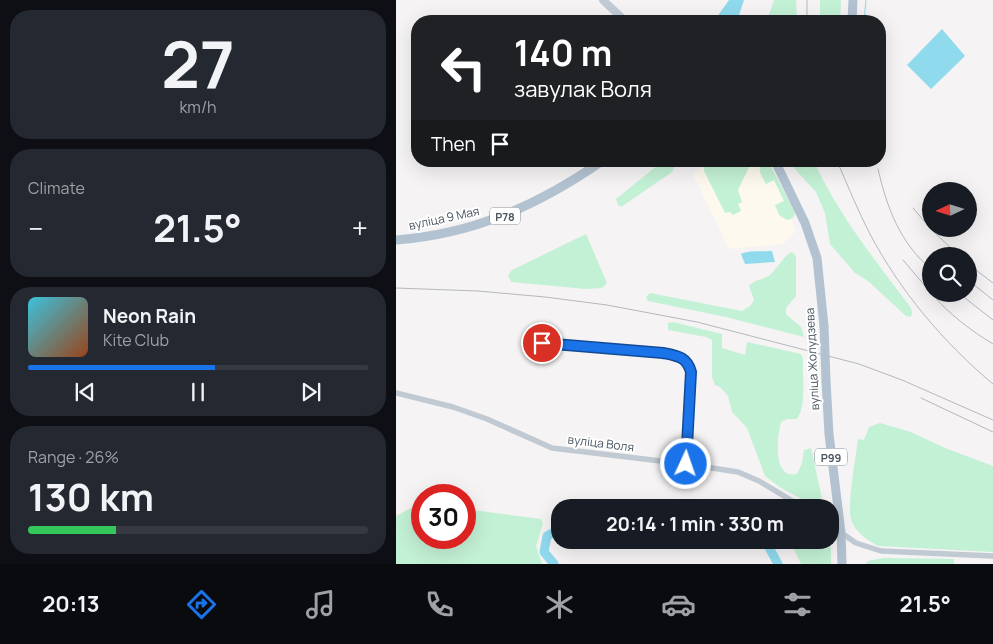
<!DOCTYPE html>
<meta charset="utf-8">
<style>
body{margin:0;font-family:Manrope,sans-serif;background:#242831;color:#f1f3f6;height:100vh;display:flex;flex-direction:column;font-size:19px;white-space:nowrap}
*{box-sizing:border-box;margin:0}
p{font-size:16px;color:#9ea1a6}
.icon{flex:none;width:28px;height:28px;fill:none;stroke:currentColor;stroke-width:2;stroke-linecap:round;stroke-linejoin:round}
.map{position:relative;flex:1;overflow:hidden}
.drawer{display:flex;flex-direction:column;gap:10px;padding:10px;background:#0d0f14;width:396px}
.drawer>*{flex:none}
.guide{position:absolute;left:15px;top:15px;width:475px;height:152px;border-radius:20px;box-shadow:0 5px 20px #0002;background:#202124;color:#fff;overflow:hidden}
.needle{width:32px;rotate:266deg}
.controls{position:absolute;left:526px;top:182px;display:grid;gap:10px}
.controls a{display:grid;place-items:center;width:55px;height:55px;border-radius:50%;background:#171b24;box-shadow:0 5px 20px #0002;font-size:25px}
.speed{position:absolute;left:15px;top:484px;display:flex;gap:10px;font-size:25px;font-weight:700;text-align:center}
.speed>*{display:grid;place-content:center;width:65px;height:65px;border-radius:50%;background:#171b24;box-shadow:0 5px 20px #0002;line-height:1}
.speed .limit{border:8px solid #d22;background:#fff;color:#111}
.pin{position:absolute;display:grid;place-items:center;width:42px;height:42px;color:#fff;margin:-21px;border:2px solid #fff;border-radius:50%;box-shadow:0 1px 5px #0007}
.me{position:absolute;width:55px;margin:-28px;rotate:3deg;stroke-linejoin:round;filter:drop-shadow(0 0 4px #0008)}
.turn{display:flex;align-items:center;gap:18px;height:105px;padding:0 20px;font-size:22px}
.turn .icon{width:65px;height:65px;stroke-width:2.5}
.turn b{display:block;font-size:35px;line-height:42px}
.then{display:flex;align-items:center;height:48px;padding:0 20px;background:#0003;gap:10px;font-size:19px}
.big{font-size:38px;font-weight:700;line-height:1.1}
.drawer .card{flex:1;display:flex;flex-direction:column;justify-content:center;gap:8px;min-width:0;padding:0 18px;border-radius:20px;background:#242831}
.drawer .dial{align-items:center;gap:0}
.dial b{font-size:65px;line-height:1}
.song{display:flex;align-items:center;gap:15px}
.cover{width:60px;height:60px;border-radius:8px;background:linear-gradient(135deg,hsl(190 70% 55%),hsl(20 70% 35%))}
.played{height:5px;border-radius:2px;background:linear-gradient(90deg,#1a73e8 55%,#363941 55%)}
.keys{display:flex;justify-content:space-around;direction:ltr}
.heat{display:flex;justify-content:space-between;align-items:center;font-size:28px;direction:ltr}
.charge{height:8px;border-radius:4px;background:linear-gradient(90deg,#34c759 26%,#363941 0)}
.trip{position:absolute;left:155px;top:499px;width:288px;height:50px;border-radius:20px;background:#171b24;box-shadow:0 5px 20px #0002;font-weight:700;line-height:50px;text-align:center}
.tab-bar{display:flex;height:80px;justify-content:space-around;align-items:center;background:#090b0e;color:#9ea1a6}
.tab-bar .icon{width:35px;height:35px}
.tab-bar .active{color:#1a73e8}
.tab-bar b{font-size:22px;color:#f1f3f6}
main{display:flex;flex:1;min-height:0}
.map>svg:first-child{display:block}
.commercial{fill:#fdf9ef}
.green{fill:#c3f1d5}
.water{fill:#90daee}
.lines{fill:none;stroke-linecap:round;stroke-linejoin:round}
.stream{stroke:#90daee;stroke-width:1}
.river{stroke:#90daee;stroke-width:9}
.minor{stroke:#c1cad2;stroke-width:5.5}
.secondary{stroke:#c1cbd6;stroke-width:8}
.primary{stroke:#b3c2d1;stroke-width:9}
.rail{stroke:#b5b8bd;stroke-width:1}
.primary-bridge{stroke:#b3c2d1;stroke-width:9}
.route-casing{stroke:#114b97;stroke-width:12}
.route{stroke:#1a73e8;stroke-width:9}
.labels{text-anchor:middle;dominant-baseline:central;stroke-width:4;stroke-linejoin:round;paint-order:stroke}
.shield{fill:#fff;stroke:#808990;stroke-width:1}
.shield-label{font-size:11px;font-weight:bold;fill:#4a5661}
.street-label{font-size:12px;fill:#4a5661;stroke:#fff}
</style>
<main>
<section class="drawer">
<div class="card dial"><b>27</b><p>km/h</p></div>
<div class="card"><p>Climate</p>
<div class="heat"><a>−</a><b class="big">21.5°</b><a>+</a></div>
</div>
<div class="card">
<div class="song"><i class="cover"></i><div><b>Neon Rain</b><p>Kite Club</p></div></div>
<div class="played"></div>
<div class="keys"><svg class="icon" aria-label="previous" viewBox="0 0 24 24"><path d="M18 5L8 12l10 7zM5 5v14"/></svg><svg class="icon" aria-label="pause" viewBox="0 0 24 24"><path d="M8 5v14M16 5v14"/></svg><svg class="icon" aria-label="next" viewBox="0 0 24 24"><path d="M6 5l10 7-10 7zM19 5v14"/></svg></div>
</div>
<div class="card"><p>Range · 26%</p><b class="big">130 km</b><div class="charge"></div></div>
</section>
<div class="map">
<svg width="597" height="564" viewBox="0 0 597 564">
<rect width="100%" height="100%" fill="#f5f3f3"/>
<path class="commercial" d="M314,161H370L400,231L387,244L333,249L297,174Z"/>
<path class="green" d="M378,0H400L401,21H371Z
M424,0H445L444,21H424Z
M267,161H281L276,172L225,207L222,205L220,199Z
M314,161H356L342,190L346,202L342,204L345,211L337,215L334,212L329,213L308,171V167Z
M366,161H372L399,212C398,218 396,219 391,220L383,215L379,205L388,201L378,180L370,184C365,175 361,171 366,161Z
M394,161H418C442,215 480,261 515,308L516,313L515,317L510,316L472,281L459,273L434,244L429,213L420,192L397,167Z
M190,234L211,283L206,288L190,289L115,282L112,275L116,270Z
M396,252L400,256V296L390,308V314L405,327L408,337L330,317L252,301L250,297L254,293L346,311L354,306L358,300L353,286C358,279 368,280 374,275C381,269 389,254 396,252Z
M277,322L326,334V348L349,355L351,342L405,354L407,358C406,375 411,405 401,419H391L385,422C381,437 376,479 401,474L406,463L408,450L415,448L425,494L426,500L423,503L415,504L385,488L369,476L351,428L336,412L332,396L324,387L319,385L316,377V340L310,337L272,330V323Z
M484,423L515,432L549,448L597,466V552L482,546C471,540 458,531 455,519C451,505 460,456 462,439L468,440L473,427Z
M26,507V538H69V509L145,519L147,523L140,546L146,564H0V516L15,508Z
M391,540H432L435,550V564H405L398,549Z
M487,558L558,559V564H470L472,561Z"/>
<path class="water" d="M333,0H348L341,21H318Z
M546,29L569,56L535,89L511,65Z
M374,251H376L379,262L349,264L345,254C353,250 365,252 374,251Z"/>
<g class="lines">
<path class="stream" d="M444,20L446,21
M468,21L470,0"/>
<path class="river" d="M369,540L382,564
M158,564L148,552L151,536L164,529"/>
<path class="minor" d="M146,343L267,353C283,356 290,356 295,372L290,464
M0,393L57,407L91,419L156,448L290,464L342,472L363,481L408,508
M434,525L460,543L485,551L597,556"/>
<path class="secondary" d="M207,0L229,21"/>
<path class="primary" d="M456,21L457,0
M379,161L409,223L421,258L428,326
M0,240C78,234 143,205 206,161
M430,381L433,434L445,533L446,564"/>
<path class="rail" d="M411,0V21
M441,161C452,186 462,211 474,234C504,291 548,343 597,384
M482,169C491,208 504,243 535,269
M517,208L534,228L563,256
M538,252L543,256
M507,260L535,293
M572,264L597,283
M572,280L597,300
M0,288L82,291L149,297L211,305L301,322L463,364L506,380L597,420
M536,294C553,314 574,330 597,344
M564,294L597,320
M525,398L597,432"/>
<path class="primary-bridge" d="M428,326L430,381"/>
</g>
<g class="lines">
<defs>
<path id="route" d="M146,343L267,353C282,356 291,357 295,372L290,464"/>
</defs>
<use href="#route" class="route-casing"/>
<use href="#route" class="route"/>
</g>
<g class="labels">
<g class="shield">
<rect x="94" y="207.5" width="30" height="17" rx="4"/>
<rect x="419" y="448.5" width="32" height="17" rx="4"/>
</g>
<g class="shield-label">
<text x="109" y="216">Р78</text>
<text x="435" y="457">Р99</text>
</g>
<g class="street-label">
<text transform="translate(48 218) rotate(-12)">вуліца 9 Мая</text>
<text transform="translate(416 359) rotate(-93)">вуліца Жолудзева</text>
<text transform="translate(205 443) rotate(7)">вуліца Воля</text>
</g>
</g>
</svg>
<div class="controls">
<a><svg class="needle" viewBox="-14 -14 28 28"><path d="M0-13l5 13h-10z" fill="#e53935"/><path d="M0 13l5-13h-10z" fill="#9ea1a6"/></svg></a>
<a><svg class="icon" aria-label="search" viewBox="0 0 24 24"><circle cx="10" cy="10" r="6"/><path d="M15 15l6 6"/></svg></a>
</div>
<div class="speed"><div class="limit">30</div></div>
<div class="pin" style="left:146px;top:343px;background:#d93025"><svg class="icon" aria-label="arrive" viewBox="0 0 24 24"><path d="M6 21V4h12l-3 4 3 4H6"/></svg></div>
<svg class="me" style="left:290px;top:464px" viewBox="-20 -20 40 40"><circle r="17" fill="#1a73e8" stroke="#fff" stroke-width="3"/><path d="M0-11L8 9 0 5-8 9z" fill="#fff"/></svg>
<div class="trip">20:14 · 1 min · 330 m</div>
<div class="guide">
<div class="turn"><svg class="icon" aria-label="left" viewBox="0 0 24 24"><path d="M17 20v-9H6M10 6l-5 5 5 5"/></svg><div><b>140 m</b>завулак Воля</div></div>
<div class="then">Then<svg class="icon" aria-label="arrive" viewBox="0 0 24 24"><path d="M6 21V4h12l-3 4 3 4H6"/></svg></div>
</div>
</div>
</main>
<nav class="tab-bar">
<b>20:13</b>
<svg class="icon active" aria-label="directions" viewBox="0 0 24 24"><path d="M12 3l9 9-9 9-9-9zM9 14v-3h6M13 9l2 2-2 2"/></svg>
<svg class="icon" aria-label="music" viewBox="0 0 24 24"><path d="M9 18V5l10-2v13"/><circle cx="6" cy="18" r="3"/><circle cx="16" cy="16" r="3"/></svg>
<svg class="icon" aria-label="phone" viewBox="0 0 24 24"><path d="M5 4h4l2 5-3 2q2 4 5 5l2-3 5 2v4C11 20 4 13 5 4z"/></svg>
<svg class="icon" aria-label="climate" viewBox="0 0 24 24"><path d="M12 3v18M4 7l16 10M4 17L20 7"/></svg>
<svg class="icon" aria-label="car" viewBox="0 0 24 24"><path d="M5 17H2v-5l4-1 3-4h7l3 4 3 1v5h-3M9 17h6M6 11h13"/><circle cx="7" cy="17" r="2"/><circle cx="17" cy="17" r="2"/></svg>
<svg class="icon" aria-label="filters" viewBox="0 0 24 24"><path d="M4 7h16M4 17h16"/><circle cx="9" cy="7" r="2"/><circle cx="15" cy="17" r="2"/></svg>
<b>21.5°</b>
</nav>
